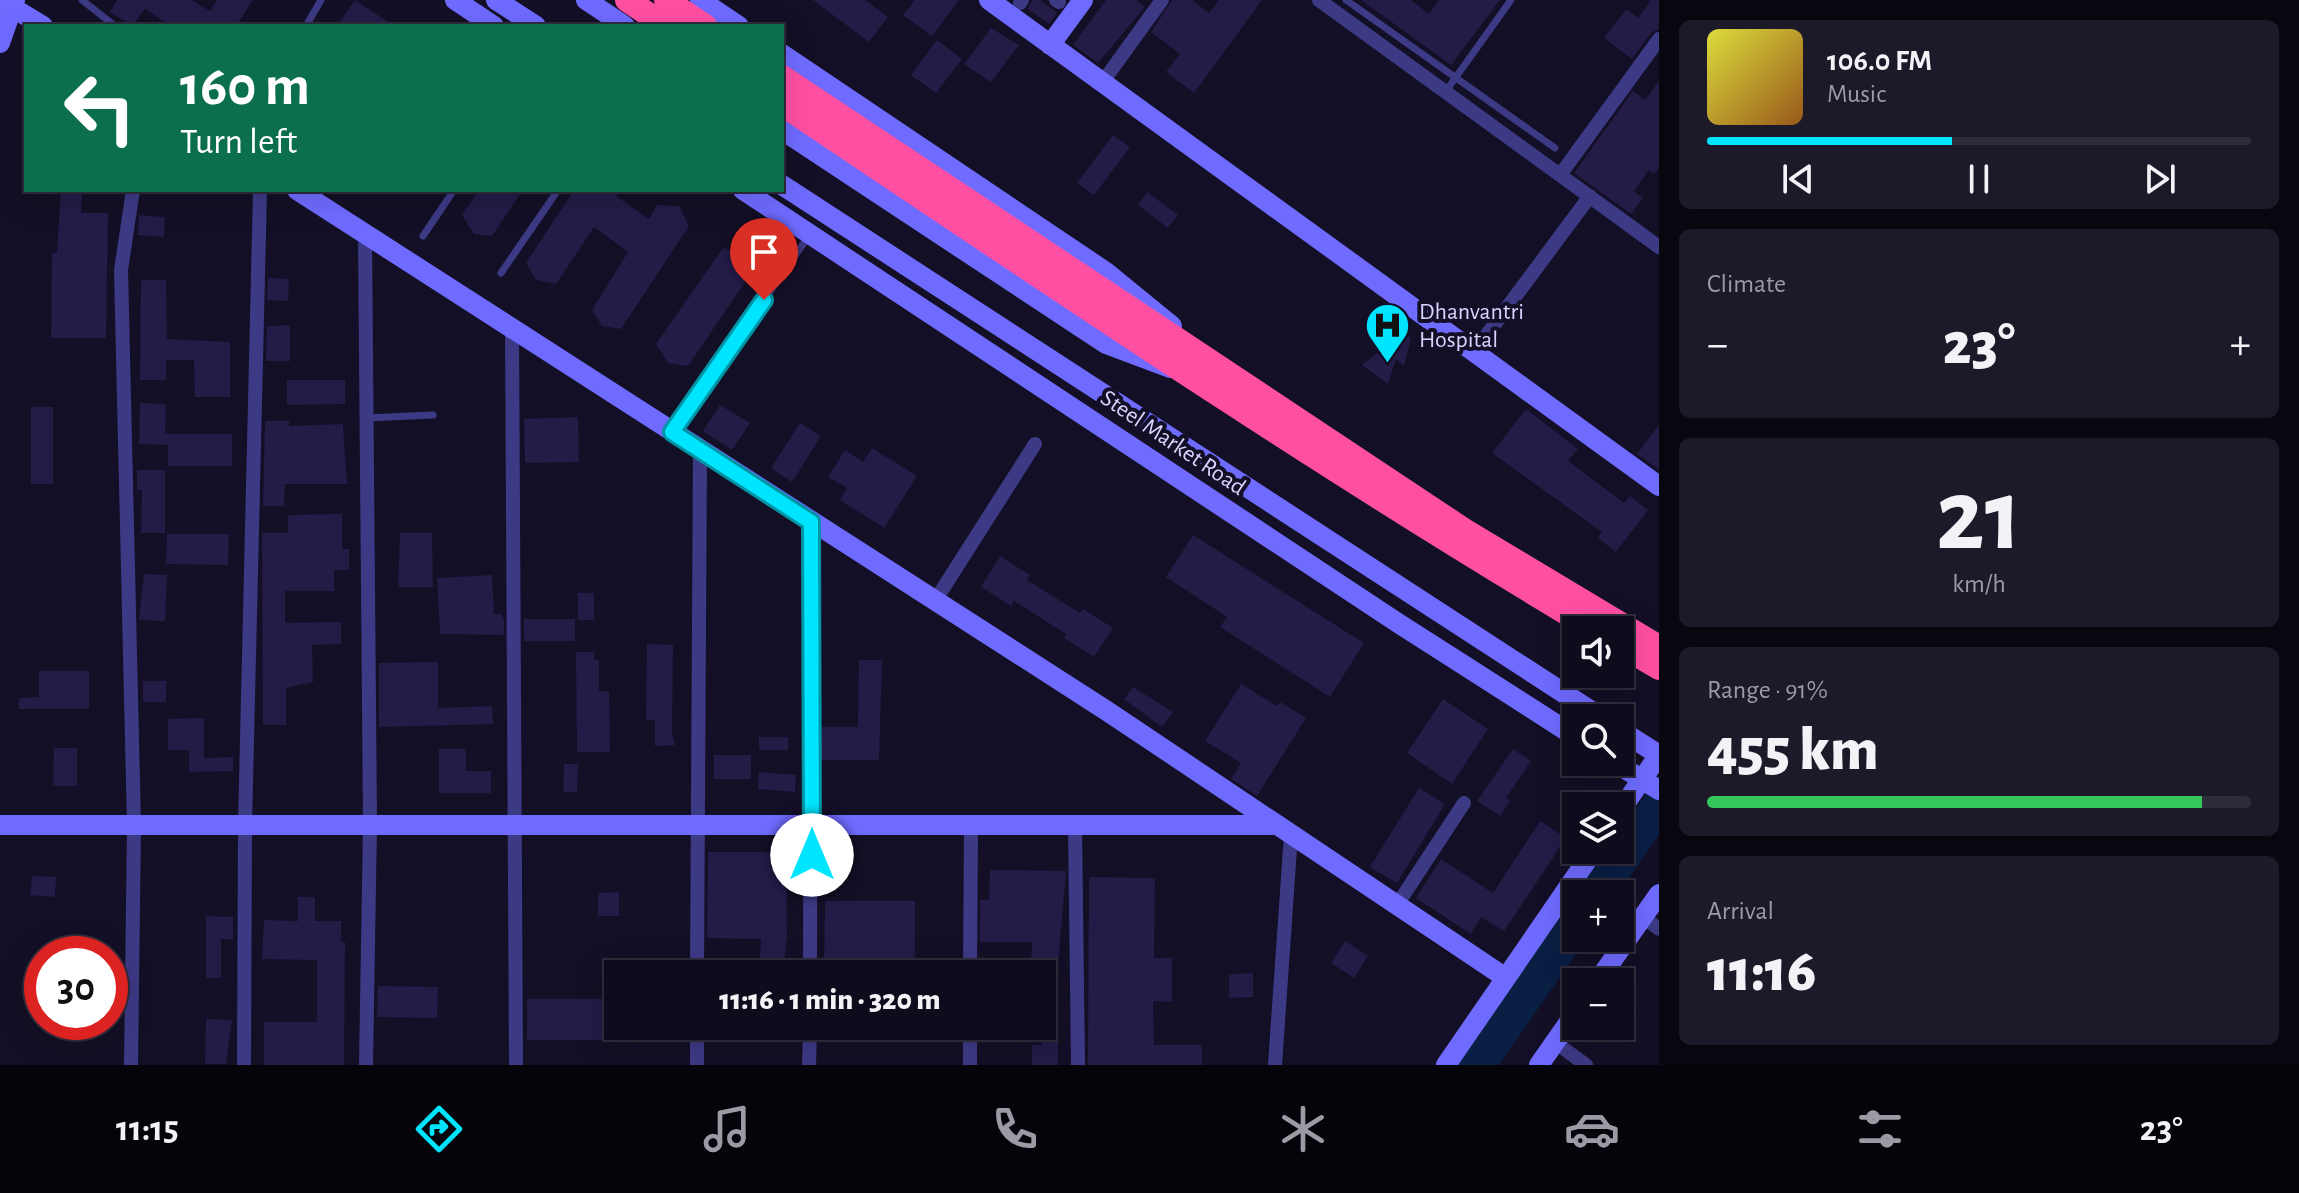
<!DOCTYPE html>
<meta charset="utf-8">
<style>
body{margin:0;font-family:"Alegreya Sans",sans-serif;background:#1c1929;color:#f1f3f6;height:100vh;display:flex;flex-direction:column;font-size:30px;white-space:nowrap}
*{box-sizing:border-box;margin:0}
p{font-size:26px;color:#9b9ba3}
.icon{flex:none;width:44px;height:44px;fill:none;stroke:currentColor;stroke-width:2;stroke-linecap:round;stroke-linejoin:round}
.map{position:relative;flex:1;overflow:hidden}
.sheet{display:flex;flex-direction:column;gap:20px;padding:20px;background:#08060f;width:640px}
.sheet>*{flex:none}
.hud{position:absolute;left:24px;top:24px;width:760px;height:168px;border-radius:0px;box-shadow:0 8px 32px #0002,0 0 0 2px #2e2b3b;background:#0b6e4f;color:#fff;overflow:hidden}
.controls{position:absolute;left:1562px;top:616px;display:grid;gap:16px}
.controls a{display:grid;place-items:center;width:72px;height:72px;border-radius:0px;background:#0e0b1c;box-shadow:0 8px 32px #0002,0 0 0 2px #2e2b3b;font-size:40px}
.speed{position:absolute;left:24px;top:936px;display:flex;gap:16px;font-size:40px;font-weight:700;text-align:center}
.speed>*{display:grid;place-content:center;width:104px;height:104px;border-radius:50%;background:#0e0b1c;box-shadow:0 8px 32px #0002,0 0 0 2px #2e2b3b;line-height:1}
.speed .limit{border:12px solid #d22;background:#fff;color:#111}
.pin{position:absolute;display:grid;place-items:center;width:68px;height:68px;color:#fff;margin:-82px -34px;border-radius:50% 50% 50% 0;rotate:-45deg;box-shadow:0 0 8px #0007}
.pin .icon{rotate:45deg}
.me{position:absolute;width:88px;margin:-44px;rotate:0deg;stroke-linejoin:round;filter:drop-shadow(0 0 6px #0008)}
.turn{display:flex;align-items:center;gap:28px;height:168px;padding:0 24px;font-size:36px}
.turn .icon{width:104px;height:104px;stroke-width:2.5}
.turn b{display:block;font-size:56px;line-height:68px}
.big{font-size:60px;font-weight:800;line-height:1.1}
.sheet .card{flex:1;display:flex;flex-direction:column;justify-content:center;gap:12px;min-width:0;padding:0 28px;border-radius:12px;background:#1c1929}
.sheet .dial{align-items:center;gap:0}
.dial b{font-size:104px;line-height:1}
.song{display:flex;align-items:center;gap:24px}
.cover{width:96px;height:96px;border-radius:12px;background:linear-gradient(135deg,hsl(60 70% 55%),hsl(30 70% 35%))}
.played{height:8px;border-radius:4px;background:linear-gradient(90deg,#00e5ff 45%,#2e2b3b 45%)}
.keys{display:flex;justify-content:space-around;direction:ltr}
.heat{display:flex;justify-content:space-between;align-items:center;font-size:44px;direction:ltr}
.charge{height:12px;border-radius:6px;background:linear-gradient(90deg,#34c759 91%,#2e2b3b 0)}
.trip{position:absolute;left:604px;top:960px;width:452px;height:80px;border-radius:0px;background:#0e0b1c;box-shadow:0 8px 32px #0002,0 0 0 2px #2e2b3b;font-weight:800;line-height:80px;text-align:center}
.tab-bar{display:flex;height:128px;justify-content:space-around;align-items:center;background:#06040b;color:#9b9ba3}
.tab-bar .icon{width:56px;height:56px}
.tab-bar .active{color:#00e5ff}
.tab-bar b{font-size:36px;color:#f1f3f6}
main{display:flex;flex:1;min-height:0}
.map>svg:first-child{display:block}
.water{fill:#0a1f44}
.building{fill:#241b47}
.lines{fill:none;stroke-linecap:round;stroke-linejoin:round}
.lane{stroke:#3d3a85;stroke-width:7}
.street{stroke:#3d3a85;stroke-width:14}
.secondary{stroke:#6f6bff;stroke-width:20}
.highway{stroke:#ff4fa3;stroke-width:24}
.route-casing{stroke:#0095a6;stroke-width:20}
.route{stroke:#00e5ff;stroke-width:14}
.labels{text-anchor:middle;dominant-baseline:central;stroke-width:8;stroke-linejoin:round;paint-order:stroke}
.poi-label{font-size:24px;fill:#d9d4ff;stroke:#130f26;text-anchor:start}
.street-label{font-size:24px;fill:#d9d4ff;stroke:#130f26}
</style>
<main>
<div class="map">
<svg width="1659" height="1065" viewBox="0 0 1659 1065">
<rect width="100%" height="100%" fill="#130f26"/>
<path class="water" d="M1659,775V835L1618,894H1576V938H1587L1499,1065H1456L1606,850H1620V831Z"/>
<path class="building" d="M117,0H192L210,11L217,0H253L236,26H171L145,9L132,26L110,12Z
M355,0L394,26H337Z
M813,0H865L888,17L869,42Z
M915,0H959L932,36L903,15Z
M1032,0H1040L1057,13L1049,24L1028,9Z
M1106,0H1136L1145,7L1098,63L1073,45Z
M1172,0H1192L1209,13L1219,0H1262L1194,93L1166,72L1180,54L1151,32Z
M1361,0H1411L1429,14L1439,0H1500L1451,65Z
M1651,0H1659V29L1651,33L1632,59L1604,38L1626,9L1638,18Z
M991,28L1019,45L991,82L964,64Z
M937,40L962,59L936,93L911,75Z
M1659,81V167L1654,174L1649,170L1634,191L1643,198L1631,214L1574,173L1633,91L1645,100Z
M1113,135L1130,147L1094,195L1077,183Z
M61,190H82L81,213H108L106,338H51L52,253H57Z
M479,190H523L492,236L474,234L462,215Z
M574,190H620L616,196L649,219L657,205L679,206L689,226L621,329L602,326L592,310L628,252L594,227L556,284L536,280L526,263Z
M1147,192L1178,215L1168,228L1138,205Z
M139,215L165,217L164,237L138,235Z
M723,248L744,252L754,269L688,366L668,363L656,344Z
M268,278L289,279L288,301L267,300Z
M141,280H166L167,339L230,342V397H195L194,360H166V380H140Z
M290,325V361H266L267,326Z
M1400,329L1411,338L1404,366L1396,359L1388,384L1362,365L1384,348L1378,343Z
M287,380H345V404L287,405Z
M140,403L166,404L165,434H232V466H168V445L139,444Z
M720,405L750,423L732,450L703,431Z
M31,407H53V484H31Z
M1526,409L1578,449L1568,461L1624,503L1630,496L1648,510L1616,552L1598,538L1602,532L1492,453Z
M578,417L579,462L525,463L524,419Z
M265,421H289V426L343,424L347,484H285L284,506H263Z
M800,423L821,436L792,482L771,468Z
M1659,425V470L1637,454Z
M872,448L917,476L884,528L840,500L847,488L828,477L845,450L863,462Z
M137,470H165V533H141L142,490H137Z
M342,514V549H349V570H334V591H285V623L341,622V644L312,645L313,682L286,688V725H263L262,533H288V515Z
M400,533H432L433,587H398Z
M167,534H229L228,565L166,564Z
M1193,535L1364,643L1330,697L1220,627L1227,617L1166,577Z
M1000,556L1030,575L1027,580L1080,613L1083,609L1113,628L1094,657L1064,638L1066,634L1014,601L1011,606L981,587Z
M144,574L167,575L165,621L139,620Z
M492,575L494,614H501L504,619V635L440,634L437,578Z
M578,593H594V620H578Z
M524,619H575V641H524Z
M647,644L673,645L672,733L675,745L655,746V720H646Z
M576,652H594V660H599V691H609L610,752H577Z
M859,660H882L879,760H820L821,727H858Z
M438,662V708L492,706L493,724L379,727V663Z
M39,671H89V709H19V698L39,697Z
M143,681H166V702H143Z
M1241,684L1277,706L1280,702L1306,718L1257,796L1231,779L1241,763L1205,741Z
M1133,687L1173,712L1162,727L1124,699Z
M1443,699L1488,729L1452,784L1407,753Z
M204,718V758L233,757V771L189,772V750H168V719Z
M759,737H788V750H759Z
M54,748H77V786H53Z
M439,749H466V771H491V793H439Z
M1513,749L1531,761L1506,798L1510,801L1500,816L1477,801Z
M714,755H751V779H714Z
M564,764H578L577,792H563Z
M759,772L796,775L795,792L758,789Z
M1419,788L1445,804L1397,883L1370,867Z
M1540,821L1566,838L1504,931L1481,917L1471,934L1416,898L1441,859L1493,893Z
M708,852H786L787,937L784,961H788L787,974H759L761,939L707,938Z
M990,870L1066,871L1058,965V1065H1032V1045H1042V965H1031L1032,942H980V900H989Z
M32,876L56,877L55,897L30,895Z
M1089,877L1155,878L1154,958H1172V1002L1153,1001L1154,1045H1202V1065H1088Z
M619,892V916H598V893Z
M298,897H315V921H341V942H345L344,1065H264V1022H317V960L262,959L264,920L298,921Z
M825,901H915V974H824Z
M206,916L233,917V939H221V978H206Z
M1345,941L1368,956L1354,978L1331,963Z
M1253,973V997L1229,998V974Z
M378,986L438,987L437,1018L377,1017Z
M527,999H618L620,1040H527Z
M206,1019L232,1020L226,1064H205Z"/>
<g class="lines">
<path class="lane" d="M82,0L115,26
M1346,0L1555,148
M306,26L321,0
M1446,91L1511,0
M423,236L454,190
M501,273L558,190
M367,418L433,415
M674,430L808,237"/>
<path class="street" d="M1056,0L1059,2
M1319,0L1659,247
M1020,3L1022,0
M1102,83L1162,0
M1560,175L1659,39
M365,235L370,824L366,1065
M512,328L516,1065
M1474,352L1590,196
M935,601L1035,444
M1075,825L1078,1065
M1397,905L1464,803
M1643,917L1659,929
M697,974L700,449
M810,974L811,522
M970,974L971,825
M1555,1042L1586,1065
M131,1065L134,825L121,270L133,190
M244,1065L245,825L260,190
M697,1065V1026
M809,1065L810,1026
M970,1065V1026
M1275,1065L1291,834"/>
<path class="secondary" d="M0,0L43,26
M455,0L494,26
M496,0L536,26
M586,0L625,26
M700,0L739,26
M989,0L1659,486
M0,43L15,0
M1050,45L1083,0
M782,54L1106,272L1172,326
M782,130L1106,344L1170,368
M782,185L1602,718
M297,190L1107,711L1506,978
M743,190L1398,623L1576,737
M1620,730L1659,755
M1614,762L1659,790
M1620,811L1659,755
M0,825H1278
M1597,982L1659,894
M1446,1065L1594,850
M1539,1065L1576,1012"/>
<path class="highway" d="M627,0L666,26
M666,0L705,26
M782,77L1464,530L1659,647
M782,104C1050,284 1317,465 1595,630
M1620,645L1659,668"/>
</g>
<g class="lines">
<defs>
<path id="route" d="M764,300L672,432L811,522L812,855"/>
</defs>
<use href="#route" class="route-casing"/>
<use href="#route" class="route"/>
</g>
<defs>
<symbol id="hospital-pin" viewBox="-11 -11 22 30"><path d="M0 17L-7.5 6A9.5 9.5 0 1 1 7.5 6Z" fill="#00e5ff" stroke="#130f26"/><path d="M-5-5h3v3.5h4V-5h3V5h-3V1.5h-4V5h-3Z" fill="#111"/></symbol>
</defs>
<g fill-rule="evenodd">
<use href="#hospital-pin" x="1362" y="300" width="51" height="69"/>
</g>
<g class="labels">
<g class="poi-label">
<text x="1419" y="312">Dhanvantri<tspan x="1419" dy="28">Hospital</tspan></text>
</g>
<g class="street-label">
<text transform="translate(1173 443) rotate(34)">Steel Market Road</text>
</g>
</g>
</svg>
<div class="controls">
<a><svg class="icon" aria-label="sound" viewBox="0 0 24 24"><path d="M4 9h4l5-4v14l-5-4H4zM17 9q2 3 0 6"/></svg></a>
<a><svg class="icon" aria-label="search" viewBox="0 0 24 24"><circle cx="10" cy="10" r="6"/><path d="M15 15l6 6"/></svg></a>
<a><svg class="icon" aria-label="layers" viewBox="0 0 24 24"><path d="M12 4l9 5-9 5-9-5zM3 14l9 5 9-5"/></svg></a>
<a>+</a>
<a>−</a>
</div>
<div class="speed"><div class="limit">30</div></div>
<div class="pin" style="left:764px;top:300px;background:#d93025"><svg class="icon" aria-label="arrive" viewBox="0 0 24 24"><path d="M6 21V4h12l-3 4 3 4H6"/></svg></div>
<svg class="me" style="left:812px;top:855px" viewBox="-20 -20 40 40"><circle r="19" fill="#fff"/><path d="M0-13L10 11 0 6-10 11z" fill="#00e5ff"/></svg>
<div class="trip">11:16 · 1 min · 320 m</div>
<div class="hud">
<div class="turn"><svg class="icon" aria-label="left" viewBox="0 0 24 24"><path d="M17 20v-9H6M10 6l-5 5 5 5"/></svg><div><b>160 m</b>Turn left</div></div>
</div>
</div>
<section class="sheet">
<div class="card">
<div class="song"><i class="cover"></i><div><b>106.0 FM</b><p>Music</p></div></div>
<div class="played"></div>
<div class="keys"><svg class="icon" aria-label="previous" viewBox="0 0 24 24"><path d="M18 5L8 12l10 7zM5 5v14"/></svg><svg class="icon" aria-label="pause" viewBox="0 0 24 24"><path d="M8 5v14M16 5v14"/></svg><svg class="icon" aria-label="next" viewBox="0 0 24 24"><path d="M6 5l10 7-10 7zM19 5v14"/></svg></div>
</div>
<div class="card"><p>Climate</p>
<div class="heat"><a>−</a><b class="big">23°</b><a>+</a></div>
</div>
<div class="card dial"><b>21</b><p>km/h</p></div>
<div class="card"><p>Range · 91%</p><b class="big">455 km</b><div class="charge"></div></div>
<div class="card"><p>Arrival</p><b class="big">11:16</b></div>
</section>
</main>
<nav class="tab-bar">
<b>11:15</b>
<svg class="icon active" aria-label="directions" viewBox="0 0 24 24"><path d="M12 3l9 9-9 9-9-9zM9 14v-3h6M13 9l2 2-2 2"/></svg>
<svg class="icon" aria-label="music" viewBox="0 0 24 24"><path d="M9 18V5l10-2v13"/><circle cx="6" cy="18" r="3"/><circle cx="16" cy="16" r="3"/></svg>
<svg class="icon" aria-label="phone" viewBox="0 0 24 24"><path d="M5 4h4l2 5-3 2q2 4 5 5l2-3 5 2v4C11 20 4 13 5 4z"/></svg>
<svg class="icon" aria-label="climate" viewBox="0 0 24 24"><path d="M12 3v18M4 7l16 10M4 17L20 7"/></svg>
<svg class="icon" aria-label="car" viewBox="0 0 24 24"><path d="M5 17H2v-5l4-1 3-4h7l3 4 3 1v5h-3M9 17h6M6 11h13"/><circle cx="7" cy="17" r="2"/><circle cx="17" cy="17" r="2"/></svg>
<svg class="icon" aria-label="filters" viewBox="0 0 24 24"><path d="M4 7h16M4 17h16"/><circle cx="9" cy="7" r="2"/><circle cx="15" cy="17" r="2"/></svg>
<b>23°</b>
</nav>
